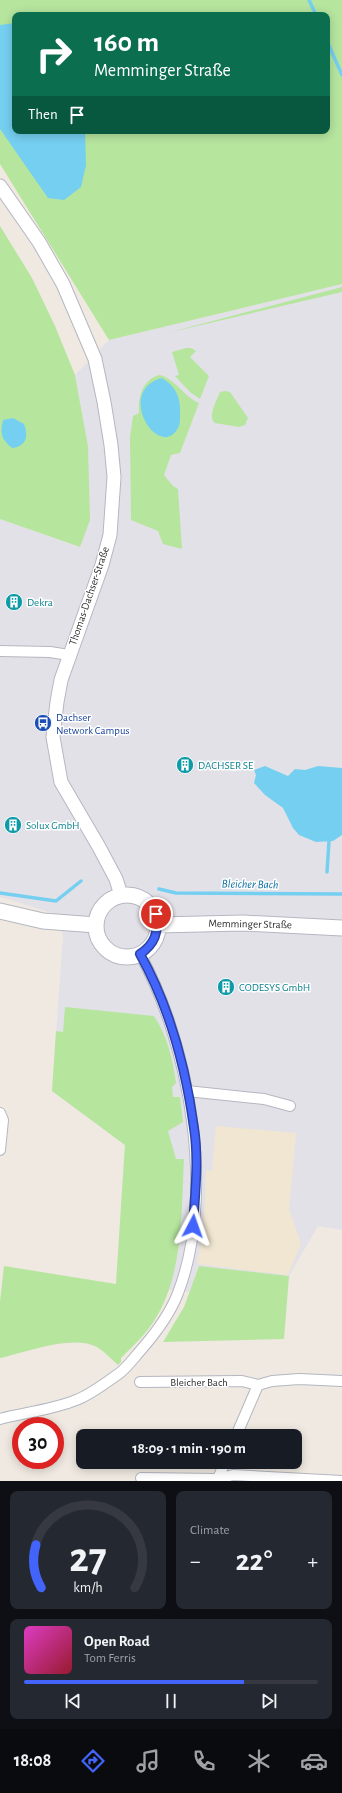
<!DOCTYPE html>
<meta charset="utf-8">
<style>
body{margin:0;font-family:"Alegreya Sans",sans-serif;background:#242831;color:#f1f3f6;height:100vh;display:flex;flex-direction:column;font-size:15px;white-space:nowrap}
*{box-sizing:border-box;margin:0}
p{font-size:13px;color:#9ea1a6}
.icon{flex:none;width:22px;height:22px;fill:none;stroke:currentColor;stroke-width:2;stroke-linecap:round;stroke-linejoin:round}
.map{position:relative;height:1481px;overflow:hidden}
.details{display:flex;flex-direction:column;gap:10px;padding:10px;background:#0d0f14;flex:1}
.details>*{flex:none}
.hud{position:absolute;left:12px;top:12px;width:318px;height:122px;border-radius:8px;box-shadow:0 2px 10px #0003;background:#0b6e4f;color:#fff;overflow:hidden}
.speed{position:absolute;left:12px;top:1417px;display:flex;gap:8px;font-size:20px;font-weight:700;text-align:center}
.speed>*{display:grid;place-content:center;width:52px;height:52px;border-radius:50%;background:#171b24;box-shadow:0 2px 10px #0003;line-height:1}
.speed .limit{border:6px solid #d22;background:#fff;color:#111}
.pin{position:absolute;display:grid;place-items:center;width:34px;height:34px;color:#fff;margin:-17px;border:2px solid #fff;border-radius:50%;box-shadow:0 1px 4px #0007}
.me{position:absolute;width:44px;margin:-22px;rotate:4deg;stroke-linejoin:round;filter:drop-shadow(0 0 3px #0008)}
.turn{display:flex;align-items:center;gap:14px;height:84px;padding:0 16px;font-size:18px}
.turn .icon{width:52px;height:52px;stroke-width:2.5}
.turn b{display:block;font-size:28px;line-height:34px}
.then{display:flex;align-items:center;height:38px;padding:0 16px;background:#0003;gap:8px;font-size:15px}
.big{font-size:30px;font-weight:600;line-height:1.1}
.details .card{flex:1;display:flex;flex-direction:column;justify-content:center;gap:6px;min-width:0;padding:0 14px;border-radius:8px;background:#242831}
.details .dial{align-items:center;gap:0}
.dial svg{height:104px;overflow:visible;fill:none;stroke:#363941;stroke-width:7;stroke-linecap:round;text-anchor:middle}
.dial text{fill:#f1f3f6;stroke:none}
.song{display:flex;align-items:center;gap:12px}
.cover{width:48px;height:48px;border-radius:6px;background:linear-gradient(135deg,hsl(310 70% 55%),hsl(350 70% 35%))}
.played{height:4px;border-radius:2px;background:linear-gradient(90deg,#4264fb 75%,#363941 75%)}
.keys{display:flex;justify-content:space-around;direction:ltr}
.heat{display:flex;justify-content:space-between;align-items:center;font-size:22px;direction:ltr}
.details .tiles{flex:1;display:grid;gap:10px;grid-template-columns:1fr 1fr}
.card:last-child{grid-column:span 2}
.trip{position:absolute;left:76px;top:1429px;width:226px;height:40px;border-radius:8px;background:#171b24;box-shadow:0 2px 10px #0003;font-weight:600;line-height:40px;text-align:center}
.dock{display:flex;height:64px;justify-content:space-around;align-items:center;background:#090b0e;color:#9ea1a6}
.dock .icon{width:28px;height:28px}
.dock .active{color:#4264fb}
.dock b{font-size:18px;color:#f1f3f6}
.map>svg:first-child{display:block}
.industrial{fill:#e3e1e8}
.education{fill:#f0e6d1}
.green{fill:#b6e59e;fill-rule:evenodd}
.water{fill:#75cff0}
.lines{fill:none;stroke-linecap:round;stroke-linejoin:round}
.stream{stroke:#75cff0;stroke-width:3.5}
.minor-casing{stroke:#b4b7c1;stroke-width:12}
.tertiary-casing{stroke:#b4b7c1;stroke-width:15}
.secondary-casing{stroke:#b4b7c1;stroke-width:17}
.minor{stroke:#fff;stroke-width:10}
.tertiary{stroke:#fff;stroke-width:13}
.secondary{stroke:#fff;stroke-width:15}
.route-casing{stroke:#2b41a3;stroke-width:10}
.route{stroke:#4264fb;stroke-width:7}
.labels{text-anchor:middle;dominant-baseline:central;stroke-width:3;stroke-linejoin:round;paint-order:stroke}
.street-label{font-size:11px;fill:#2e2e2e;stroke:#fff}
.culture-label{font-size:11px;fill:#0d838f;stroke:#fff;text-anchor:start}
.transit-label{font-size:11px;fill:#164399;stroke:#fff;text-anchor:start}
.water-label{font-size:12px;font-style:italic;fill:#0d6fa3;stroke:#fff}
</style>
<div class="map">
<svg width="342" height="1481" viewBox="0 0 342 1481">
<rect width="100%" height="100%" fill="#efe9e1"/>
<path class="industrial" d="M342,284V1230L318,1226L289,1276L199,1266L190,1292L116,1284L125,1145L52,1091L63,936L58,915L0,897V519L79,547L88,446L75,375L109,340Z"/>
<path class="education" d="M216,1126L296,1133L289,1209L301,1244L288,1275L197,1264L202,1239L205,1203L206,1171H212Z"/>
<path class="green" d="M0,0H342V284L109,340L0,164ZM15,15H327V131H15Z
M0,226L32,278L55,326L75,375L88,446L90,520L80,547L0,519Z
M342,287V292L167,333Z
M186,348H191L196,351L190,357L209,376L200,399L190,392L175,376L179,375L172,352Z
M159,375C174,377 184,397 199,403L180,453L171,455L164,475L173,486L178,489L182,549L163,544L158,531L131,520L130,437L133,416L139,413C138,398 142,380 159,375Z
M225,391L230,392L248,418L245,425L239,427L215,423C207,417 217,400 220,392Z
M65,1007L154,1016C167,1035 173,1060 176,1083L172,1087L173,1097H180L183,1122L168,1131L176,1159H184C181,1213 184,1274 154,1321C145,1335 133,1346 121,1358V1362L118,1365C111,1359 105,1352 97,1347C73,1334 26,1352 0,1358V1302L4,1266L116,1284L125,1145L52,1091L56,1031L63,1032Z
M199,1266L289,1276L284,1339L163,1342L184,1307Z"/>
<path class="water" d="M15,23V131H85L86,165L81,187L64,200L48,198L0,129V25Z
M162,378C177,387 181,399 180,416C180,420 180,425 178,428C159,462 114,391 162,378Z
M13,418L24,424C29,437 26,446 12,448C1,439 0,433 3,420Z
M265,766L288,776L295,769L305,770L318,766L342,768V835L333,841L316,842L299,835L293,828L283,808L265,795L254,783L256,775L254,770Z"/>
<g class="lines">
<path class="stream" d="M309,0L316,15
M327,41L342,75
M327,872L329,841
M159,889L176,893L342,894
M0,893L56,901L81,881"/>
<defs>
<path id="minor" d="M0,651L50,652L69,655
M187,1091L264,1099L290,1106
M0,1113L3,1120L0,1150
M140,1382L242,1381L258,1385L272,1381L299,1379L342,1381
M0,1419C23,1413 55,1409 76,1400C90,1395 105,1383 117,1375C126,1369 133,1359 140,1351C155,1334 170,1314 178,1293C216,1194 190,1045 140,954
M236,1436L258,1385
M141,1478L217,1479L233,1475L342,1481
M217,1481L225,1462"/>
<path id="tertiary" d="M0,186L39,242L63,284L95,359L104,402L111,445L114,477L110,535L102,565L61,680L57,702L53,737L61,782L99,847L116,879L121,895"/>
<path id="secondary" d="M96 926a31 31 0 1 1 62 0a31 31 0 1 1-62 0Z
M0,911L43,921L96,925
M158,925L243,923L342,928"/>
</defs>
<use href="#minor" class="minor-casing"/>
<use href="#tertiary" class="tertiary-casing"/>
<use href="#secondary" class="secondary-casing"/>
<use href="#minor" class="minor"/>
<use href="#tertiary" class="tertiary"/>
<use href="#secondary" class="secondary"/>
</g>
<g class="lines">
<defs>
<path id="route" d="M156,914C159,932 155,944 140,954C169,1006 186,1069 194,1128C199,1160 195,1194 193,1226"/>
</defs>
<use href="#route" class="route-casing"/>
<use href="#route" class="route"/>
</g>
<defs>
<symbol id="building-disc" viewBox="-11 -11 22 22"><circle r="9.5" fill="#0f9aa8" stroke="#fff"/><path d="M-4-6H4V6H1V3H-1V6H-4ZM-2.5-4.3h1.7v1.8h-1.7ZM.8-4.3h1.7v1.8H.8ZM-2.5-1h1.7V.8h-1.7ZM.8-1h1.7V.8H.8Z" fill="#fff"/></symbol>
<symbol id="bus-disc" viewBox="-11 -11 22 22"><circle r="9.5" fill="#1a4fb4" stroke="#fff"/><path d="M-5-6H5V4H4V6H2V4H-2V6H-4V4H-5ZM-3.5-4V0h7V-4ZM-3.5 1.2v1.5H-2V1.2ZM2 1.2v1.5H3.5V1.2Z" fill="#fff"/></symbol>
</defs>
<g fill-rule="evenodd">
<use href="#building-disc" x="4" y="592" width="20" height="20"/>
<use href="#bus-disc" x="33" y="713" width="20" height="20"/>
<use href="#building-disc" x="175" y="755" width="20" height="20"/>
<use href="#building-disc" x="3" y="815" width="20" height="20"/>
<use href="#building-disc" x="216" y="977" width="20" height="20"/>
</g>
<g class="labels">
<g class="street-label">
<text transform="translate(89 596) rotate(-71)">Thomas-Dachser-Straße</text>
<text transform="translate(250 924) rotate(1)">Memminger Straße</text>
<text x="199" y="1382">Bleicher Bach</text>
</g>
<g class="culture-label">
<text x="27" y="602">Dekra</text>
<text x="198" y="765">DACHSER SE</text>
<text x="26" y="825">Solux GmbH</text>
<text x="239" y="987">CODESYS GmbH</text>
</g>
<g class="transit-label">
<text x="56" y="717">Dachser<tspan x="56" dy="13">Network Campus</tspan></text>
</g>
<g class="water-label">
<text transform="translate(250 884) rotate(1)">Bleicher Bach</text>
</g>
</g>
</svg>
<div class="speed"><div class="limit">30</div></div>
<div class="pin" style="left:156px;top:914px;background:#d93025"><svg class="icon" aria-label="arrive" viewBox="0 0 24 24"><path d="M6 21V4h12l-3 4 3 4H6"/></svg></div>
<svg class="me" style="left:193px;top:1226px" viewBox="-20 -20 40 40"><path d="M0-17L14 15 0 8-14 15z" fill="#4264fb" stroke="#fff" stroke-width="4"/></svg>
<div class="trip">18:09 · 1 min · 190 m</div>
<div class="hud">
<div class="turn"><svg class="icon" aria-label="right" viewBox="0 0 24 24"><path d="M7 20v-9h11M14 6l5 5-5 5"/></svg><div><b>160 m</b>Memminger Straße</div></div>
<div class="then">Then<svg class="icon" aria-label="arrive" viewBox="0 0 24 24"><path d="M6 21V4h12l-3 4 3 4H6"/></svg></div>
</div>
</div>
<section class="details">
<div class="tiles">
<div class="card dial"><svg viewBox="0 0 100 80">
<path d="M14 69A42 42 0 1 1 86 69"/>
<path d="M14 69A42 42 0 0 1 10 36" stroke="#4264fb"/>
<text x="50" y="56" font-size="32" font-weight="700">27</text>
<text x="50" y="72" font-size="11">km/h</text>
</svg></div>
<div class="card"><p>Climate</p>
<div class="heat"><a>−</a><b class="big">22°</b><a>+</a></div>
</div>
<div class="card">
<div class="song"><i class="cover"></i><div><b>Open Road</b><p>Tom Ferris</p></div></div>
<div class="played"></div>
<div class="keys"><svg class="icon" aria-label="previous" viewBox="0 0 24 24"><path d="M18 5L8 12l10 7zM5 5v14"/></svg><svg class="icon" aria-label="pause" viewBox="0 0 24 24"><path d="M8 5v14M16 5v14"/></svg><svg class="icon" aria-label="next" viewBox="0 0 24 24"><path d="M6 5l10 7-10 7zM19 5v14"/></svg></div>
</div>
</div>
</section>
<nav class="dock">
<b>18:08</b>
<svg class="icon active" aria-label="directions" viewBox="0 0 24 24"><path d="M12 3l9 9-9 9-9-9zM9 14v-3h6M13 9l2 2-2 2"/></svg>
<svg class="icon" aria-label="music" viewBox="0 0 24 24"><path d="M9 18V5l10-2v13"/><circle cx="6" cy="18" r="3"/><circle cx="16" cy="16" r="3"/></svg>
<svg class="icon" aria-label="phone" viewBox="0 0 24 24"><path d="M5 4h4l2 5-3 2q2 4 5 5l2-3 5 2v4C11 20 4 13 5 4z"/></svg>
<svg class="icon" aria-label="climate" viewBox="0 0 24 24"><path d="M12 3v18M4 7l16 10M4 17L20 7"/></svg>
<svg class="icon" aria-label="car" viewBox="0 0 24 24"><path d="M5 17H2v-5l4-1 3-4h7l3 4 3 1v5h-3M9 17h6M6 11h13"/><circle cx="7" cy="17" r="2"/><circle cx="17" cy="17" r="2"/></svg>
</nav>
